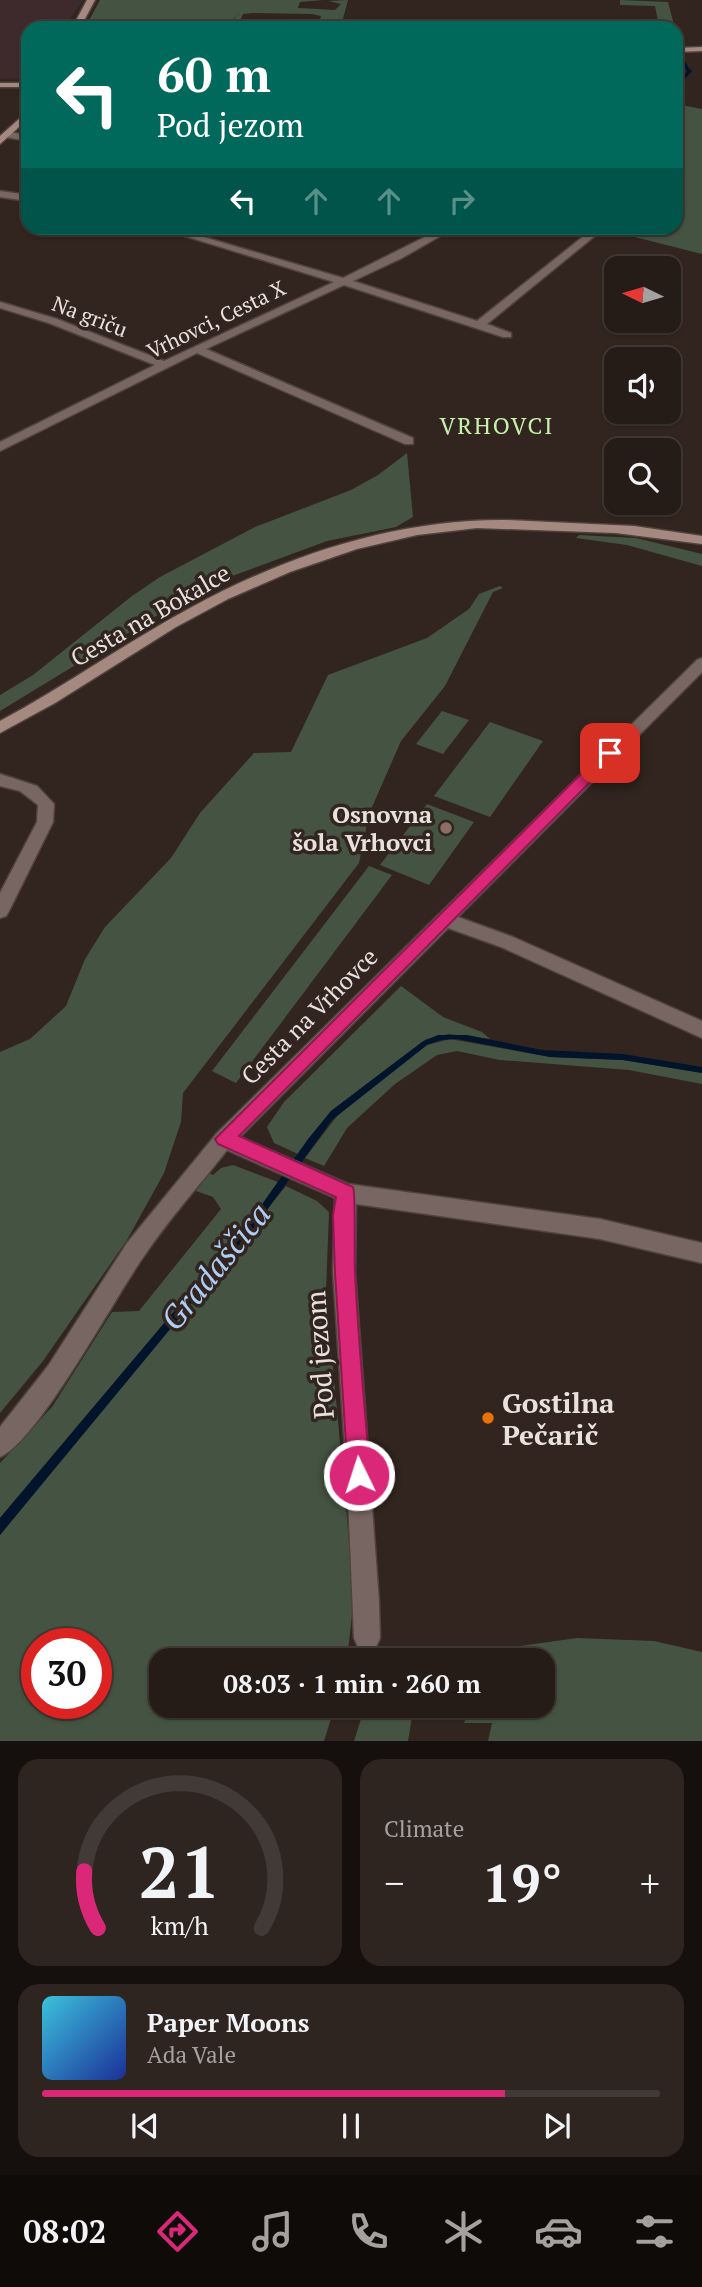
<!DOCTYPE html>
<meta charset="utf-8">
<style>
body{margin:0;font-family:"PT Serif",serif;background:#2e2520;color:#f1f3f6;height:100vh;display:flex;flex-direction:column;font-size:26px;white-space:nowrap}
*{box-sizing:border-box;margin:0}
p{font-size:23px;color:#a4a1a1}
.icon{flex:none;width:38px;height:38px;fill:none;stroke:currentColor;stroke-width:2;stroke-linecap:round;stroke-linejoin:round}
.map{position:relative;height:1741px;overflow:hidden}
.sheet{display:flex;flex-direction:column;gap:18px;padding:18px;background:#150f0d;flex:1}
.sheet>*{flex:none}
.top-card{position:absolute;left:21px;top:21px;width:662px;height:214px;border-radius:21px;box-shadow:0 2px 5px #0004,0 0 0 2px #423a36;background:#00695c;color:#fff;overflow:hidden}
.needle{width:46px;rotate:275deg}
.buttons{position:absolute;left:604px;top:256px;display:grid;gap:14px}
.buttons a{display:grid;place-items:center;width:77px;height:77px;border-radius:14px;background:#261c17;box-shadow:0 2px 5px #0004,0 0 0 2px #423a36;font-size:35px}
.speed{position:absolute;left:21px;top:1628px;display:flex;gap:14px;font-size:35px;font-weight:700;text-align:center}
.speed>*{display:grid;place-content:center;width:91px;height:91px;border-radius:50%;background:#261c17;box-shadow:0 2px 5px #0004,0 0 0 2px #423a36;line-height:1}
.speed .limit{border:10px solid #d22;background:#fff;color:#111}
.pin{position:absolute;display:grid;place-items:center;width:60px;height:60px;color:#fff;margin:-30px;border-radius:14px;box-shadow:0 4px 10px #0006}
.me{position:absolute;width:77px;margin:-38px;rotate:356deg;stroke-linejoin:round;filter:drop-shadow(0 0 5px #0008)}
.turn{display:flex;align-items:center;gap:24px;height:147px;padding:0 21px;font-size:32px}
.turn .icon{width:91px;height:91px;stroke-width:2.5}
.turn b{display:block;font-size:49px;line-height:60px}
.lanes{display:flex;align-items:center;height:66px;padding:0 21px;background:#0003;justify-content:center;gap:35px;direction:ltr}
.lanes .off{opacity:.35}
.big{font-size:52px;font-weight:700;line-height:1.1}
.sheet .tile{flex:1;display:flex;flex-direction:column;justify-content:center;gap:10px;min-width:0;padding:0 24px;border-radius:21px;background:#2e2520}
.sheet .dial{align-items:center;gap:0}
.dial svg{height:182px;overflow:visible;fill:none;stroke:#423a36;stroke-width:7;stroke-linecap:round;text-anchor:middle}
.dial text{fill:#f1f3f6;stroke:none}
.song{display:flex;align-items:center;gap:21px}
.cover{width:84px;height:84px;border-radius:10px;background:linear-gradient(135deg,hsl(190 70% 55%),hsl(230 70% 35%))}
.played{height:7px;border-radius:4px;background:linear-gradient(90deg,#db2777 75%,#423a36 75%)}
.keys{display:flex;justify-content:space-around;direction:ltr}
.heat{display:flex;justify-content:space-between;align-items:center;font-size:38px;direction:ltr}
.sheet .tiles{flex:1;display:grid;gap:18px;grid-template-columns:1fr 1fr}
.tile:last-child{grid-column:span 2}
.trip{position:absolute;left:149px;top:1648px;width:406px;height:70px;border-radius:21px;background:#261c17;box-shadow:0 2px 5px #0004,0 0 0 2px #423a36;font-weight:700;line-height:70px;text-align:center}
.tab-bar{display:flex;height:112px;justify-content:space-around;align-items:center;background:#0f0b09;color:#a4a1a1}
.tab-bar .icon{width:49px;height:49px}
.tab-bar .selected{color:#db2777}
.tab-bar b{font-size:32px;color:#f1f3f6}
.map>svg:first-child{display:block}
.commercial{fill:#3e2a2c}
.green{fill:#455442;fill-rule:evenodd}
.water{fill:#02142b}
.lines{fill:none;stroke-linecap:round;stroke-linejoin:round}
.stream{stroke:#02142b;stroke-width:3.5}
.street-casing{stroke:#4f433d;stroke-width:3}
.secondary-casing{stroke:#4f433d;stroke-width:3}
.street{fill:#786662;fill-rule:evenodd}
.secondary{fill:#a58981;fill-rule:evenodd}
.route{fill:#db2777;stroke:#8e194d;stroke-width:2}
.education-dot{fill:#8d6e63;stroke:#32251f;stroke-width:2.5}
.food-dot{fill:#e8710a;stroke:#32251f;stroke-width:2.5}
.labels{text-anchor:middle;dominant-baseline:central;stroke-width:7;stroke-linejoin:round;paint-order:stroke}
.far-street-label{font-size:21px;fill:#e9e1dd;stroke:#32251f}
.far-quarter-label{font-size:23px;letter-spacing:2px;fill:#c6f1ad;stroke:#32251f}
.street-label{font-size:24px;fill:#e9e1dd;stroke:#32251f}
.poi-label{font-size:24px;font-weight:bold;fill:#e9e1dd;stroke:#32251f;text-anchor:end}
.near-street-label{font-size:28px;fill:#e9e1dd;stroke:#32251f}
.near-poi-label{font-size:28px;font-weight:bold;fill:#e9e1dd;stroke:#32251f;text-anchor:start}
.near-water-label{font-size:32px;font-style:italic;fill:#aecef7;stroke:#32251f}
</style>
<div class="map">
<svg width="702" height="1741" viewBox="0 0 702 1741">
<rect width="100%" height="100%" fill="#32251f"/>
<path class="commercial" d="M0,0H83L64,28H28V78L0,79Z"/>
<path class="green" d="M100,0H323L300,2L298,8L335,10L341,4L328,1L348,0L341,26L295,25L319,23L321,16L312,14L253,13L243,14L240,21L264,24H240L239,27L244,28H225L240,13L223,28H182L178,27L180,20L96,19L90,28H85Z
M620,0L668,2L674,25L659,26L655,6L620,5Z
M676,104L702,109V254L607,230L609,228H676Z
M407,453L413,517L396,527L327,541L227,578L156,616L0,711V695L33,675L132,596L160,577L255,527L351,490L378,475Z
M579,535L636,538L702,554V566L627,545L576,538Z
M500,586L503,588L493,592L445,686L401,741L369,814L359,863L183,1093L181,1122L164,1173L127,1240L43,1361L0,1413V1052L30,1039L66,1006L85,959L105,927L171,858L200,813L254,753L291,752L328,675L427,638L469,609L479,594Z
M442,711L469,720L443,754L416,744Z
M490,722L543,741L490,817L434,796Z
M427,804L474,822L429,885L380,865Z
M369,866L392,875L236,1083L212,1071Z
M401,986L443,1017L482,1032L490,1039L449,1034L426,1039L331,1111L298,1154L274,1143L267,1127L284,1102Z
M450,1039L550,1057L623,1060L702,1073V1084L629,1070L500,1060L457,1051L437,1055L395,1084L347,1128L324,1166L305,1158L340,1112L427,1045Z
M233,1165L278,1182L251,1220L0,1518V1463L52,1407L112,1312L139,1311L221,1209L213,1197L196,1191L209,1173L213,1175L221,1168Z
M286,1186L317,1201L329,1212L326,1290L354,1596L347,1661H161V1706H335L324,1741H0V1535ZM37,1643H96V1703H37Z
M577,1638L654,1641L702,1652V1741H488L492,1723H464L471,1706H542V1661H489L492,1650Z
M365,1706H414L408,1741H354Z"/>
<path class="water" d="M438,1035H467L542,1050L623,1054L702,1067V1073L623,1060L550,1057L457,1039L441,1040L427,1045L332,1120L257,1224L0,1535V1518L251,1220L308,1139L331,1111L422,1042Z"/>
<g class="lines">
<path class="stream" d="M681,58L688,70
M676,85L690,71"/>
<defs>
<path id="street" d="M8,132L28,135V141L5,137L4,135Z
M0,191L28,195V201L0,197Z
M159,228H173L343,278L443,228H454L402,258L353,281L477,321L594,228L602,230L487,324L511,333V337H503L344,285L206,349L413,438V444H405L197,353L0,451V442L155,365L49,323L0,308V302L57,319L164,361L334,282Z
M702,658V672L458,917L513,937L702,1021V1038L501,947L448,928L240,1137L348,1184L600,1219L702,1243V1263L600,1239L356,1204L355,1272L379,1602L380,1638L376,1647L367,1651L358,1647L354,1638L348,1495L333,1272L335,1198L227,1150C199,1186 167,1221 142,1259C114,1299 38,1441 0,1457V1427L48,1366L127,1243L217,1133L697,660Z
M0,774L37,786L54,804L53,822L9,911L6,916L0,918V893L37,822L38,805L20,791L0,786Z"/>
<path id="secondary" d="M87,0H95L80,28H72Z
M702,47V51L676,52V48Z
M0,83H28V87H0Z
M28,111V119L0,144V136Z
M506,520L634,526L702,536V544L616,533L477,528L417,535L357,549L290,572L228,599L176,627L55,703L0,733V721C66,686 126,642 192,607C287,555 397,519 506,520Z"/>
</defs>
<use href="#street" class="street-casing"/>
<use href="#secondary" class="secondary-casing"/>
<use href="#street" class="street"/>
<use href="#secondary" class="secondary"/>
</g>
<path class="route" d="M610,748L617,753L615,757L239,1136L353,1187C356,1193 354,1257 355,1272C358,1340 365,1407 370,1475L367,1483L359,1486L351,1483L348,1475L335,1273L333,1215L336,1197L218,1144L215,1139L605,750Z"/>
<circle class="education-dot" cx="446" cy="828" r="7"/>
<circle class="food-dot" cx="488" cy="1418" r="7"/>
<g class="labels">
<g class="far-street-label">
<text transform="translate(90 316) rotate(21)">Na griču</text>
<text transform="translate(216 319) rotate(-26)">Vrhovci, Cesta X</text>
</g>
<g class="far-quarter-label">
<text x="497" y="425">VRHOVCI</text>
</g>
<g class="street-label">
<text transform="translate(150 615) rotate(-30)">Cesta na Bokalce</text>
<text transform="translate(309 1016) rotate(-45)">Cesta na Vrhovce</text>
</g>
<g class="poi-label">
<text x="432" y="814">Osnovna<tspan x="432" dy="28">šola Vrhovci</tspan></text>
</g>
<g class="near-street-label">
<text transform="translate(319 1355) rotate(-94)">Pod jezom</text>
</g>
<g class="near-poi-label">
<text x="502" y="1402">Gostilna<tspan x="502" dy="32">Pečarič</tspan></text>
</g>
<g class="near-water-label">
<text transform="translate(215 1266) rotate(-51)">Gradaščica</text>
</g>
</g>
</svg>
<div class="buttons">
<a><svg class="needle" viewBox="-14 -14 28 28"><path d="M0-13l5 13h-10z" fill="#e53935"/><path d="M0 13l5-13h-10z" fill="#a4a1a1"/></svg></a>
<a><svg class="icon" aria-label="sound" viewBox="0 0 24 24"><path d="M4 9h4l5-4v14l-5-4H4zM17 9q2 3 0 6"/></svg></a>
<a><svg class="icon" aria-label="search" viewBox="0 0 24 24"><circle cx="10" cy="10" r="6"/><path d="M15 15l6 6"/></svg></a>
</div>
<div class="speed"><div class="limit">30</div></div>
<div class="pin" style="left:610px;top:753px;background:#d93025"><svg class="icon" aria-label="arrive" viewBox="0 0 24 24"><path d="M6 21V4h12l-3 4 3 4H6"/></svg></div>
<svg class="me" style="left:359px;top:1475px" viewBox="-20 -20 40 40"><circle r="17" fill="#db2777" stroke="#fff" stroke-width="3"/><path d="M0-11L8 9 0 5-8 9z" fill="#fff"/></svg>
<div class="trip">08:03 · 1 min · 260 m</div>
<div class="top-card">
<div class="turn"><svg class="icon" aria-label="left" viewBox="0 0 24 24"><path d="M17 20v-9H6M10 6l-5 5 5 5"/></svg><div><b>60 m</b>Pod jezom</div></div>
<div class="lanes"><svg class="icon" aria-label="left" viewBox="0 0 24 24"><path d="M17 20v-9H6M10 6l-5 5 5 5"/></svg><svg class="icon off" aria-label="ahead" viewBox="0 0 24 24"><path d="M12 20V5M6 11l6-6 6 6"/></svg><svg class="icon off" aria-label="ahead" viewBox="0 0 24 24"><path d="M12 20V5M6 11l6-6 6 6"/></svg><svg class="icon off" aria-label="right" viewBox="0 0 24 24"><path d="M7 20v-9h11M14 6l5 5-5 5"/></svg></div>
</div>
</div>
<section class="sheet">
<div class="tiles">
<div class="tile dial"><svg viewBox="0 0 100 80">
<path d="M14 69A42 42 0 1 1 86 69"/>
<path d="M14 69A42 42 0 0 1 8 44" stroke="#db2777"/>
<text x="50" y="56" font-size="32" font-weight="700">21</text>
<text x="50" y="72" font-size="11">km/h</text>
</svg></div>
<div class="tile"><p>Climate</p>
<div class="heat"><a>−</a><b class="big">19°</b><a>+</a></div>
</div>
<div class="tile">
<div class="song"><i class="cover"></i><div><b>Paper Moons</b><p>Ada Vale</p></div></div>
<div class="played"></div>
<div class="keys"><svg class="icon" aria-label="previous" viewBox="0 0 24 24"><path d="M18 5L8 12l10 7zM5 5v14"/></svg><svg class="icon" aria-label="pause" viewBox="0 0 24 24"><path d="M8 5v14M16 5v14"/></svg><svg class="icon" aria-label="next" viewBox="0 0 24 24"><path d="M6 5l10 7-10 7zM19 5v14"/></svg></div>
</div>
</div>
</section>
<nav class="tab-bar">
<b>08:02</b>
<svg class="icon selected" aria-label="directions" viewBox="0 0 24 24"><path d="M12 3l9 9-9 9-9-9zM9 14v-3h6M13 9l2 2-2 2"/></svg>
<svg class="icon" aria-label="music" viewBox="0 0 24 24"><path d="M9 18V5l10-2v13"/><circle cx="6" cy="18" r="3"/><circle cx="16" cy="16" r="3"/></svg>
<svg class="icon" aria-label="phone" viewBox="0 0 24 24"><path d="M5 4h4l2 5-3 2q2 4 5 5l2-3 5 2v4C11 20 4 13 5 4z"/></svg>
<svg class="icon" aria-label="climate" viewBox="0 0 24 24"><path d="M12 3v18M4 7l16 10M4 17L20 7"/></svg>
<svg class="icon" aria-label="car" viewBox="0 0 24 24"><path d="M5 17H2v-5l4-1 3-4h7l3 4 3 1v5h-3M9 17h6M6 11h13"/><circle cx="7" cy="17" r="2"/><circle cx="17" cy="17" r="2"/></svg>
<svg class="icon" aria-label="filters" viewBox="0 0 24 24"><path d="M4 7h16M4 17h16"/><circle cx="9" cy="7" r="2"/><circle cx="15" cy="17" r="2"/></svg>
</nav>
